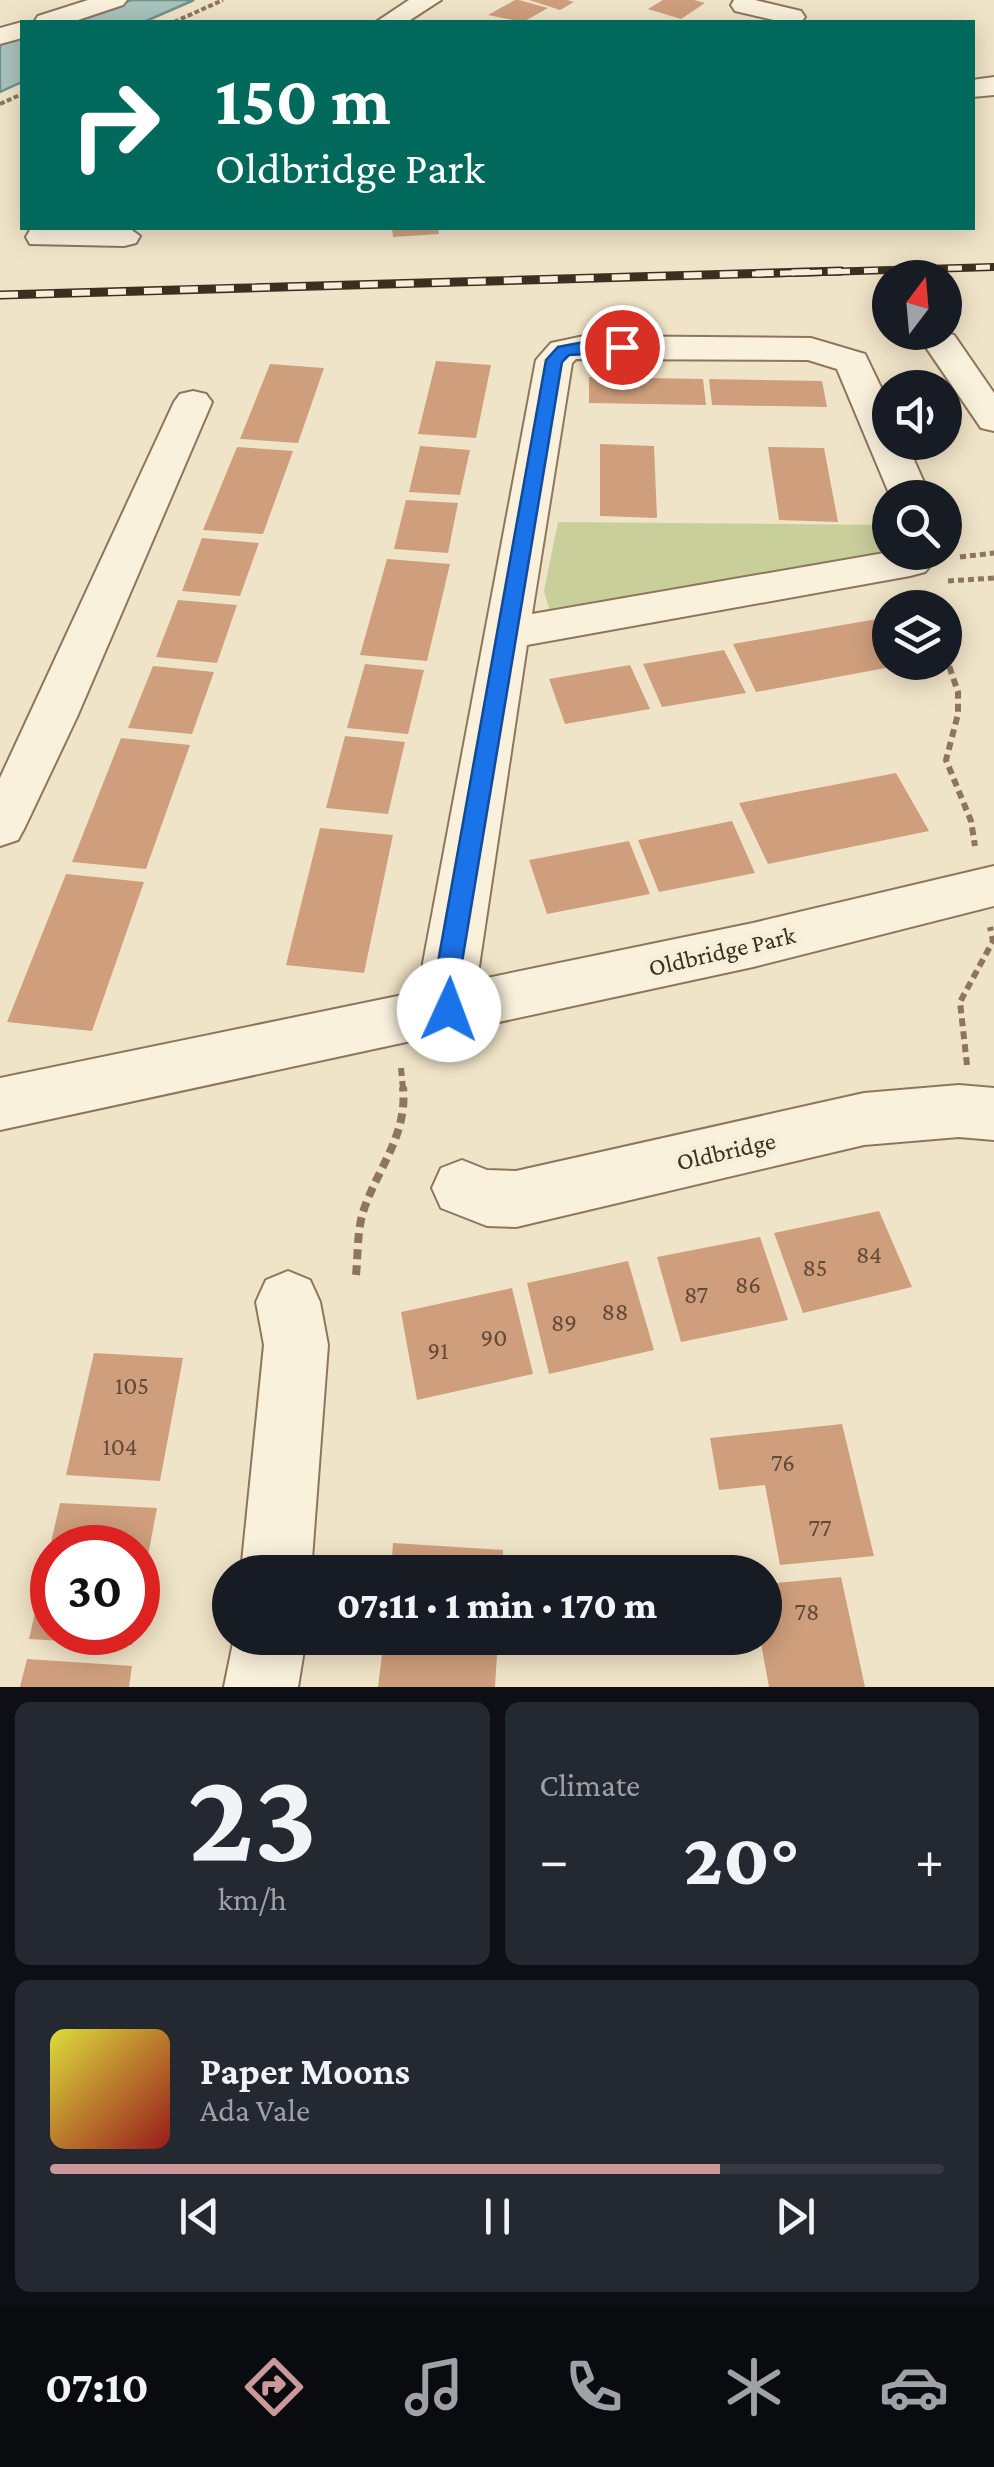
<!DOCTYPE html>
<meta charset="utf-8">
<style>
body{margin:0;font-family:"Crimson Pro",serif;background:#242831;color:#f1f3f6;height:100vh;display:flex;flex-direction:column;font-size:38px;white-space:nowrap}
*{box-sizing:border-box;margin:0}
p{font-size:32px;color:#9ea1a6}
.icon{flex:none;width:55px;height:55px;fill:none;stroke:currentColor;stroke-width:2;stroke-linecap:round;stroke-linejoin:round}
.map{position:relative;height:1687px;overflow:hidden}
.panel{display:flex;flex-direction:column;gap:15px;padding:15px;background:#0d0f14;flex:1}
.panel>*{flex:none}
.banner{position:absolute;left:20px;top:20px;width:955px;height:210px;border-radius:0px;box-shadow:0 5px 25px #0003;background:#00695c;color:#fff;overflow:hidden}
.needle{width:65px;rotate:16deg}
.controls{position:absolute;left:872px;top:260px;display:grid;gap:20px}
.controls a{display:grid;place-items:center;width:90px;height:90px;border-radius:50%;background:#171b24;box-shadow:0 5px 25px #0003;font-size:50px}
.speed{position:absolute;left:30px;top:1525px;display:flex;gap:20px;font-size:50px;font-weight:700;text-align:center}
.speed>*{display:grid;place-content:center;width:130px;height:130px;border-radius:50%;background:#171b24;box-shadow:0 5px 25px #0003;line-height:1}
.speed .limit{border:15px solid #d22;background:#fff;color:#111}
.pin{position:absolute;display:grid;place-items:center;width:85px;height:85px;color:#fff;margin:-42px;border:5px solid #fff;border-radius:50%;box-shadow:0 2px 10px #0007}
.me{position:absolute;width:110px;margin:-55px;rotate:2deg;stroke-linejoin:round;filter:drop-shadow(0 0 8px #0008)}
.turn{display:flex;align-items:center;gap:35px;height:210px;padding:0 30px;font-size:45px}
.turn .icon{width:130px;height:130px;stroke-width:2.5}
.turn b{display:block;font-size:70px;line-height:85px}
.big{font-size:75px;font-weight:800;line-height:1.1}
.panel .widget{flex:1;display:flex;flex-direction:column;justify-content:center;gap:15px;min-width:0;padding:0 35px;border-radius:15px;background:#242831}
.panel .dial{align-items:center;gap:0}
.dial b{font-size:130px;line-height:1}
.song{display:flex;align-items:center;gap:30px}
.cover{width:120px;height:120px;border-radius:15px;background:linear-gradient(135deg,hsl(60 70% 55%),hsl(0 70% 35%))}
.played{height:10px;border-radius:5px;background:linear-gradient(90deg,#cc999b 75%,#363941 75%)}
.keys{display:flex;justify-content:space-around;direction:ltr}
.heat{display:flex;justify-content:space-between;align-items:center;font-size:55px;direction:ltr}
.panel .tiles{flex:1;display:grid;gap:15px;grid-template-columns:1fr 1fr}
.widget:last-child{grid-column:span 2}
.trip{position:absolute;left:212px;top:1555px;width:570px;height:100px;border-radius:50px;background:#171b24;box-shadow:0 5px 25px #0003;font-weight:800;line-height:100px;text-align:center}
.tabs{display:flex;height:160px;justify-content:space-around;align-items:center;background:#090b0e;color:#9ea1a6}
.tabs .icon{width:70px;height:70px}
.tabs .selected{color:#cc999b}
.tabs b{font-size:45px;color:#f1f3f6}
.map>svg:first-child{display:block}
.green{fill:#c9cf9b}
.water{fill:#a9c4bc;stroke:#6f938a;stroke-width:2.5}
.building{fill:#cf9f7d}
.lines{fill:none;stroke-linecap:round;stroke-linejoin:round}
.street-casing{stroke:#8d765c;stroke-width:4}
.path-far3{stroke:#8d765c;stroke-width:4;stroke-dasharray:5 2.5;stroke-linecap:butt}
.path-far2{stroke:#8d765c;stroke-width:5;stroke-dasharray:6 4;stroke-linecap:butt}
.path-far1{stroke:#8d765c;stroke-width:6;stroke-dasharray:8 5;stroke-linecap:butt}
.path{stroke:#8d765c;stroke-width:8;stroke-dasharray:10 6;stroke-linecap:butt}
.street{fill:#faf1dc;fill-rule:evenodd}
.rail-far1-casing{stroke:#3d2e20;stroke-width:8}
.rail-casing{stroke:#3d2e20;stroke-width:9}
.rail-far1{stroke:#f7eed8;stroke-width:5;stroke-dasharray:14;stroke-linecap:butt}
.rail{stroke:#f7eed8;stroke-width:6;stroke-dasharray:18;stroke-linecap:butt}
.route{fill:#1a73e8;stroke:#114b97;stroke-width:2.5}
.labels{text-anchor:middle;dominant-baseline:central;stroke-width:9;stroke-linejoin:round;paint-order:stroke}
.street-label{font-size:25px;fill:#3d2e20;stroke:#f7eed8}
.near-number-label{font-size:25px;fill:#624a37}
</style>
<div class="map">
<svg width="994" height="1687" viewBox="0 0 994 1687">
<rect width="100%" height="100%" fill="#f0e4c8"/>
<path class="green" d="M558,522L888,525L890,552L549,609L544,591Z"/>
<path class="water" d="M131,0H194L144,22H67Z
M22,36V82L0,92V43Z"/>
<path class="building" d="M515,0H519L548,8L523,22L488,15Z
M529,0H567L574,2L560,10Z
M663,0H694L705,3L681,19L648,9Z
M392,228H438L439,234L393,237Z
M436,361L491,365L476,438L418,434Z
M270,364L324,368L298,443L240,439Z
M589,377L703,379L706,405L589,403Z
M709,379L822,381L827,407L712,405Z
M600,444L654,446L657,518L600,516Z
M420,446L470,450L460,495L409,492Z
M237,447L293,451L263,534L203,530Z
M768,447L824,448L838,522L779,520Z
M406,500L458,503L448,553L394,549Z
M202,538L259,543L240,596L182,591Z
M387,559L450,564L427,661L360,655Z
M178,600L237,605L217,663L156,657Z
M877,619L890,640V662L907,664L756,692L733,644Z
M724,650L746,693L662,707L643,664Z
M365,664L424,670L408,734L347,728Z
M630,665L650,709L565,724L549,679Z
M153,666L214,672L192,734L128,728Z
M345,736L405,742L388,814L326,808Z
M121,738L190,745L146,869L72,862Z
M896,773L929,831L768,864L739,803Z
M732,821L755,873L659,892L638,840Z
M320,828L393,835L364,973L286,965Z
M629,841L650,894L547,914L529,860Z
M66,874L144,882L92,1031L7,1022Z
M879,1211L912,1287L803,1313L774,1233Z
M760,1237L788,1320L681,1342L657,1257Z
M628,1261L654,1350L549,1374L527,1283Z
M512,1288L533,1374L417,1400L401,1312Z
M94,1353L183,1358L160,1481L66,1475Z
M842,1424L874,1556L780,1565L765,1485L719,1490L710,1438Z
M60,1503L157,1508L139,1603L138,1548H52V1632H134L132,1645L29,1639Z
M393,1543L503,1550L502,1572H391Z
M841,1577L865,1687H769L760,1638H765V1584Z
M384,1638H498L495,1687H378Z
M27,1659L132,1666L129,1687H20Z"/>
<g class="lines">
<defs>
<path id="street" d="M88,0H127L123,5L72,22H34L38,16Z
M409,0H441L407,22H376Z
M734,0H755L801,11L805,17L801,22H782L735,11L731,5Z
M22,22V38L0,44V28Z
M994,77V95L972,97V80Z
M41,228H129L140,236L136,243L124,246L30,244L26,237L30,230Z
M942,332L954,335L994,393V431L981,428L923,343L928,335Z
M584,336L811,338L865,354L890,406V442H906L931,498H891L837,369L808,360L576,359L572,363L532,614L890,552H942L925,572L910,576L527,645L477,980L753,923L994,866V906L753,967L0,1130V1078L422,991L423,963L536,360L551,343Z
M193,391L206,394L212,402L77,717L25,827L18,840L0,846V778L174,402L180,394Z
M959,1085L994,1088V1140L959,1137L864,1145L516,1227L487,1226L441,1208L432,1188L441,1168L462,1160L487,1170L516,1171L864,1093Z
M288,1271L310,1280L320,1302L328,1345L311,1572H241L264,1345L256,1302L266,1280Z
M234,1638H306L298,1687H224Z"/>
</defs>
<use href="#street" class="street-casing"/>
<path class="path-far3" d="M174,22L223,0
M0,104L22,94"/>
<path class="path-far2" d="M960,557L994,553
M948,581L994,578"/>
<path class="path-far1" d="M945,654L958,692V714L946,760L971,821L975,846
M967,1065L960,1002L993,941L990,927
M401,1068L403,1089"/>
<path class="path" d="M356,1275C358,1255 357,1232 363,1212C377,1169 408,1135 403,1087"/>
<use href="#street" class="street"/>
<defs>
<path id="rail-far1" d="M752,274L994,267"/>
<path id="rail" d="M0,295L841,271"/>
</defs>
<use href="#rail-far1" class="rail-far1-casing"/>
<use href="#rail" class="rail-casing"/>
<use href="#rail-far1" class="rail-far1"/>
<use href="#rail" class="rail"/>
</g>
<path class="route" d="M584,342H622L630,347L622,352L569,355L562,362L462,962V1010L458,1018L449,1021L440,1018L437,1010L438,962L546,360L558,347Z"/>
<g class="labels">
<g class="street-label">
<text transform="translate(722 951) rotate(-13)">Oldbridge Park</text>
<text transform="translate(726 1151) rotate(-13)">Oldbridge</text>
</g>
<g class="near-number-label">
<text x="869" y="1254">84</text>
<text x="815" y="1267">85</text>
<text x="748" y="1284">86</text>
<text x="696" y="1294">87</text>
<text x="615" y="1311">88</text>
<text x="564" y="1322">89</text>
<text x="494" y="1337">90</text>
<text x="438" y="1350">91</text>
<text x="132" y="1385">105</text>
<text x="120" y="1446">104</text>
<text x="783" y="1462">76</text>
<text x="820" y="1527">77</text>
<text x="807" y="1611">78</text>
</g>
</g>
</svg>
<div class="controls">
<a><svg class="needle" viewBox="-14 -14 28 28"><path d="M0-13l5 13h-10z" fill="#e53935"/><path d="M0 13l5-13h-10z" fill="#9ea1a6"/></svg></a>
<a><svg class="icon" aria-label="sound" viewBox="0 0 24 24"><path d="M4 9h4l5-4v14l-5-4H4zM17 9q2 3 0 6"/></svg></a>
<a><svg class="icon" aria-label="search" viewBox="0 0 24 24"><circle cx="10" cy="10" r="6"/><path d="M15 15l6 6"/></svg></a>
<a><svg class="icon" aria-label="layers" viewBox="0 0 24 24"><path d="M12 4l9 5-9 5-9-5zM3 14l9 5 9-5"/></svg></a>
</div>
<div class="speed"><div class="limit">30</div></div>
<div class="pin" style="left:622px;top:347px;background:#d93025"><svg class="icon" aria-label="arrive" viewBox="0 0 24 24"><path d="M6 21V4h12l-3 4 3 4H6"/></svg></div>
<svg class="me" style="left:449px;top:1010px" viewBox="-20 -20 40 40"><circle r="19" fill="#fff"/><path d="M0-13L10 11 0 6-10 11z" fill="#1a73e8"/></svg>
<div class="trip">07:11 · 1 min · 170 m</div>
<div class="banner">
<div class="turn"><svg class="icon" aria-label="right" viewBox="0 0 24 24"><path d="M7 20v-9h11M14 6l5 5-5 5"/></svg><div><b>150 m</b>Oldbridge Park</div></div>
</div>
</div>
<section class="panel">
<div class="tiles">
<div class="widget dial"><b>23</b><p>km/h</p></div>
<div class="widget"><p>Climate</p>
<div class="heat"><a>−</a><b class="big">20°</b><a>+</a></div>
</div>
<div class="widget">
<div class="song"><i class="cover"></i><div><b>Paper Moons</b><p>Ada Vale</p></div></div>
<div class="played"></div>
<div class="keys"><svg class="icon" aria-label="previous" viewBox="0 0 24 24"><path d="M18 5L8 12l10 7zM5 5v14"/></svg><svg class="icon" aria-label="pause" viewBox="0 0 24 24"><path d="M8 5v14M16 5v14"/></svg><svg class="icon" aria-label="next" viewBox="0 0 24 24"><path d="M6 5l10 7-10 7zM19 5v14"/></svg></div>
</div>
</div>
</section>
<nav class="tabs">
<b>07:10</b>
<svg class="icon selected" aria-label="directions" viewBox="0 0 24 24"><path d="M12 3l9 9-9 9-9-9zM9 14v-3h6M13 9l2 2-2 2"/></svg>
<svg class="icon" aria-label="music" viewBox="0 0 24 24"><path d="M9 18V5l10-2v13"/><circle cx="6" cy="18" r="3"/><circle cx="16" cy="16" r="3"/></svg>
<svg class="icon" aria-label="phone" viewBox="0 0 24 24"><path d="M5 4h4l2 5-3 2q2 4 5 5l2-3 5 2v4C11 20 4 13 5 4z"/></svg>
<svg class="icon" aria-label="climate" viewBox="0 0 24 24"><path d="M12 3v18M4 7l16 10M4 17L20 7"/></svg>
<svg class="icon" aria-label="car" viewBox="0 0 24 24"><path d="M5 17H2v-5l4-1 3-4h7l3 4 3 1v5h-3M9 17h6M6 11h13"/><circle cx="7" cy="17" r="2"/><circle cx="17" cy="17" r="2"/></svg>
</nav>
